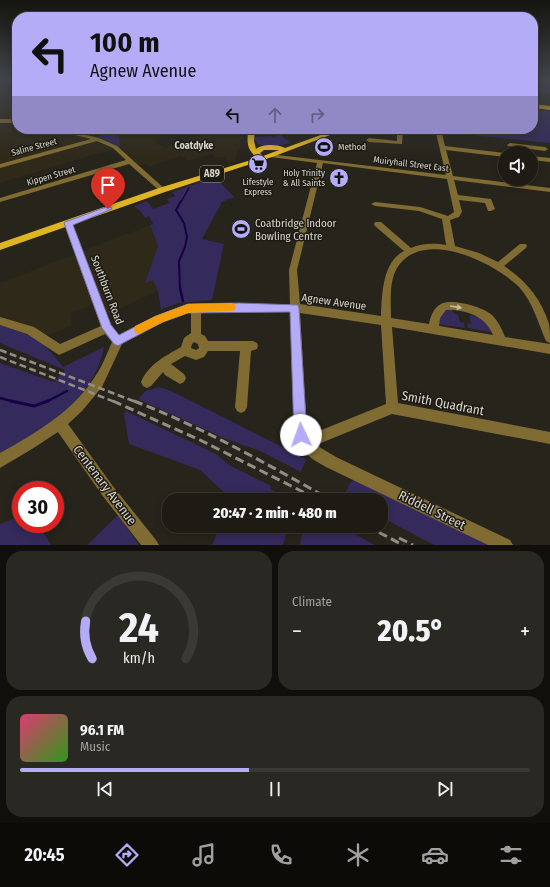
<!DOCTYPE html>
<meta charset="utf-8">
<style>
body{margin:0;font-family:"Fira Sans Condensed",sans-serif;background:#2a2822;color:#f1f3f6;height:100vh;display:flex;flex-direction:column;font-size:15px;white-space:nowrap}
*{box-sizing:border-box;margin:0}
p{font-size:13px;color:#a0a1a0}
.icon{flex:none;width:22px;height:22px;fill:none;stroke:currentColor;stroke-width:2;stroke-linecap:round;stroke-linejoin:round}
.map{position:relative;height:545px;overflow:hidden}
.details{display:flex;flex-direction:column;gap:6px;padding:6px;background:#100f0b;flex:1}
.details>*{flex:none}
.hud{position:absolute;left:12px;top:12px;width:526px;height:122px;border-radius:16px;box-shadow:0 2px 10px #0003,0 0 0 1px #3b3934;background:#b5acf8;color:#111;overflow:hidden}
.controls{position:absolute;left:498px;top:146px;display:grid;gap:8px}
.controls a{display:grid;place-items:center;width:40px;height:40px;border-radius:50%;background:#1d1b14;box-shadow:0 2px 10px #0003,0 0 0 1px #3b3934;font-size:20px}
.speed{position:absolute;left:12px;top:481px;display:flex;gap:8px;font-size:20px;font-weight:700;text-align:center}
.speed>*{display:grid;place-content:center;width:52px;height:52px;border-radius:50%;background:#1d1b14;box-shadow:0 2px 10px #0003,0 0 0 1px #3b3934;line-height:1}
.speed .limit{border:6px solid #d22;background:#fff;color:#111}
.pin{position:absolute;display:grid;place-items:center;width:34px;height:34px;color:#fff;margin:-41px -17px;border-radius:50% 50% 50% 0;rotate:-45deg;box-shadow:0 0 4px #0007}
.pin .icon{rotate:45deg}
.me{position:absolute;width:44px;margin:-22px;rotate:357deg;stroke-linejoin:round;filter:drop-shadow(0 0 3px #0008)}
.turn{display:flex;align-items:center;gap:14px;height:84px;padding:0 12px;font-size:18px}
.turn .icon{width:52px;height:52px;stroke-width:2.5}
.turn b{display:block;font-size:28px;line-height:34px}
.lanes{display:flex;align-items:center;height:38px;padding:0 12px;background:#0003;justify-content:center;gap:20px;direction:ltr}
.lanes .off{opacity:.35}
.big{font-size:30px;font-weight:800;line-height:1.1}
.details .card{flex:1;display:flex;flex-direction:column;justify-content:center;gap:6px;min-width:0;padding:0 14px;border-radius:16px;background:#2a2822}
.details .dial{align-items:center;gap:0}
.dial svg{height:104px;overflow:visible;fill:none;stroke:#3b3934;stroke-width:7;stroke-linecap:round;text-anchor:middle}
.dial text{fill:#f1f3f6;stroke:none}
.song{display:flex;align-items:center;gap:12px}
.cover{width:48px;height:48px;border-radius:6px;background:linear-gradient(135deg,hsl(340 70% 55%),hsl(110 70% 35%))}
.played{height:4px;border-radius:2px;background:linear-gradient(90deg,#b5acf8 45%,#3b3934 45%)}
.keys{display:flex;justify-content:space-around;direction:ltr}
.heat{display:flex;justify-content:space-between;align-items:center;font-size:22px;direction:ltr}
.details .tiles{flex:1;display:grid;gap:6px;grid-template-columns:1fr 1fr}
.card:last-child{grid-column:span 2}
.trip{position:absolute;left:162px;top:493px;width:226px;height:40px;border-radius:16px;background:#1d1b14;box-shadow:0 2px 10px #0003,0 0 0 1px #3b3934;font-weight:800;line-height:40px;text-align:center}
.tab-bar{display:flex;height:64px;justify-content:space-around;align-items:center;background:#0c0b08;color:#a0a1a0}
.tab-bar .icon{width:28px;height:28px}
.tab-bar .active{color:#b5acf8}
.tab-bar b{font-size:18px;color:#f1f3f6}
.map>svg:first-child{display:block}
.built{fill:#2e2919}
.green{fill:#342a5c}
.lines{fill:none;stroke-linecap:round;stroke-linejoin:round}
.stream-far3{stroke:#190046;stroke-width:1.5}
.stream-far2{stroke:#190046;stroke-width:2}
.stream-far1{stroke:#190046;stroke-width:2.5}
.stream{stroke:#190046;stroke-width:3}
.minor{fill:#806c32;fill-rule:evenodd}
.major{fill:#deb424;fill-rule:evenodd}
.rail-far1{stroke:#908e86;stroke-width:2.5;stroke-dasharray:7 3.5;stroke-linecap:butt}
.rail{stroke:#908e86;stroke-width:3;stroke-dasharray:9 4.5;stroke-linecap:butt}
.oneway{fill:#c1bba8}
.route{fill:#b5acf8;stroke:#7670a1}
.slow{fill:#f59e0b}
.labels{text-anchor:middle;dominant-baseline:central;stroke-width:3;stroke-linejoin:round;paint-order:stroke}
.far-street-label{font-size:9px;fill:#d7d5cf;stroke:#1e1b12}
.far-poi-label{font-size:9px;fill:#d7d5cf;stroke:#1e1b12;text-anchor:start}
.far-neighbourhood-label{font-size:10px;font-weight:bold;fill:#d7d5cf;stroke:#1e1b12}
.shield{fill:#1e1b12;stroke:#a09d96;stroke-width:1}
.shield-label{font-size:10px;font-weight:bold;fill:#d7d5cf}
.poi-label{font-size:11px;fill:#d7d5cf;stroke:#1e1b12;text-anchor:start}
.street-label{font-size:11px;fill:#d7d5cf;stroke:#1e1b12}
.near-street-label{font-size:13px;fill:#d7d5cf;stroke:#1e1b12}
</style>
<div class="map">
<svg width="550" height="545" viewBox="0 0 550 545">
<rect width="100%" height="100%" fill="#27241b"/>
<path class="built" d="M0,80H17V129H164L155,142L165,148L204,134H247L239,142L241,144L235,160L229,163L225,158L215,157L211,154L188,161L181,156L148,167L146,164L139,165L120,147L0,183Z
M150,225L158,246L146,282L153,279L158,291L104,316L98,302L70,314L72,325L47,336L40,341L0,325V283Z"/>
<path class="green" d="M533,80H550V93L533,92Z
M533,110L550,111V143L471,135L470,129H533Z
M113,129H118L120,147L98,137Z
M280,134L290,143C281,145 257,152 254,137L272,136L273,137Z
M215,177L234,197L222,202L202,239L224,244L212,300L178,303L161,310L158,291L153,280L145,283L158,246L150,225L153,224L149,216L145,218L140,211L134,206L147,201L153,209L169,203L167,199L175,196L172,192Z
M449,307L455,314L458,315L460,322L464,323L465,328L437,324V318Z
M475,312L496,333L468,328L467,323L471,324L469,315L478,317Z
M0,325C32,335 42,339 63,367L104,347C94,401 42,429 0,456V363L54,382L65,370L0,343Z
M159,387L171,391L306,459L301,472L260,451L226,439L138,399L146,391Z
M126,411L216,454L229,465L271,486L270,489L292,500H242L229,493L227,495L200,470L129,444L124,414Z
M356,478L494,545H434L381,517V500H348L343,498L350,483Z
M118,515L139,545H87Z
M21,516V524H38L51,545H0V524Z
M220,526H287L288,527L283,545H212Z
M294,526H340L375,545H301L300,544L303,530Z"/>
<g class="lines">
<path class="stream-far3" d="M181,202L189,188"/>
<path class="stream-far2" d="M180,289L179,261L185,247L187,237L184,223L176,210L181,201"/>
<path class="stream-far1" d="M180,288L183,301
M0,398L15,402
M46,402L67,391"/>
<path class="stream" d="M11,401L34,406L48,401"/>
<path class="minor" d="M0,119H17V123H0Z
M51,129H61L99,138L117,146L166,190L164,191H160L129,164L0,202V198L126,160L113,148L97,141L0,168V164L91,139Z
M397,129H403L402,144L369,142L366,140L369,138L397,141Z
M435,129H441L445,146L505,153V157L446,150L453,176L550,188V192L454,180L458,195L491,199L495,209L491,211H488L485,203L459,200L462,212L459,217L450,220L455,246L479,253L498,262L520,244H526L527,246L526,248L504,266C526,280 542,300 549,324C550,330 550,337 550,343L546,341C538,323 533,302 519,287C494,262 420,226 396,270C389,283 391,304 391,318L429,324C430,317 434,307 441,304C452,298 483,307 492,315C498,321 502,329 505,337L550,344V354L392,327L398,403L550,432V444L392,414L316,445L336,457L510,540L513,545H488L326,467C310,458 302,453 295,435L290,312H201V334L205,336L208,341H253L257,343L258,346L257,349L251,351L247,407L245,411L241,413L237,411L235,407L240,351H208L204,357L196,360L185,356L171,364L184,374L186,378L184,382L180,384L165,375L163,372L151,386L147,388L143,386L141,382C148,365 165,356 181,347L184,338L191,333V312H188L163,322L122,344L102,387L82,411L68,424L112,485L156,540L159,545H141L102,495L58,432L32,449L0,468V453C36,433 74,411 96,375C103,365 107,353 112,342L105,334L59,355L27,334L0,325V317L34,327L60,344L101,326L64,223L65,221L68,220L72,223L111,325L119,335L155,316L188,304H290L289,270L317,163L271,157L268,155L269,154L446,175ZM323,163L447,179L454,212L448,216L420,207L375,202L371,204L375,206L419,211L442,219L446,245C435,243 422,243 411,248L381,222H375L374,224L375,226L404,251C382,262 382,296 381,316L300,304L297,270ZM446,310C465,309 486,316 493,335L439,326L440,318ZM300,313L381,325L386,404L309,435L307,433ZM194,342L198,344L199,348L196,350L191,348L192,344Z
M510,143L545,147L548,149L545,151L508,146L507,145Z
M531,156L550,158V162L531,160Z"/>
<path class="major" d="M533,104L550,106V110L533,108Z
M249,129H255L254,141L256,149C262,144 278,144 285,148L337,129H346L272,157L165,192L0,250V243L159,188L258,158C247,151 246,141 249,129ZM264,150H279L263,156L260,153Z"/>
<path class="rail-far1" d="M0,350L136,402
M0,357L115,402"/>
<path class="rail" d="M113,401L202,441L319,500
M134,401C202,427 267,464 331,500
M367,526L403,545
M399,538L413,545"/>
</g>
<defs><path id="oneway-solid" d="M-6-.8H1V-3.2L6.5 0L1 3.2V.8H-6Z"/></defs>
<use class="oneway" href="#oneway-solid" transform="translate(456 307) rotate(9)"/>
<linearGradient id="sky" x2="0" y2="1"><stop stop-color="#15140f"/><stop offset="0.51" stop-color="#41454a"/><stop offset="1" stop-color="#41454a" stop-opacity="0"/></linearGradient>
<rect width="550" height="156" fill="url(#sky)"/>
<path class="route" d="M106,207H111L112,209L73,225L111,325L119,335L156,316L188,304L239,303L298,305L299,308L307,435L305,440L301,442L296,440L294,435L290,312L188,313L163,322L121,344L118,346L114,344L102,328L64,223L65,222Z"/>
<path class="slow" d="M231,303L235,304L236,307L235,310L231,311L188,313L163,322L139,334L135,333L134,330L135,326L156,316L188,304Z"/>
<defs>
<symbol id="stadium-disc" viewBox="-11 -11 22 22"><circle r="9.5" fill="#b5acf8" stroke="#1e1b12"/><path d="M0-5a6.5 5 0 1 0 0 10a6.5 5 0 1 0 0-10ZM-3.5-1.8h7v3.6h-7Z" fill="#111"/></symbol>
<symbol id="supermarket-disc" viewBox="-11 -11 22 22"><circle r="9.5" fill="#b5acf8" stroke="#1e1b12"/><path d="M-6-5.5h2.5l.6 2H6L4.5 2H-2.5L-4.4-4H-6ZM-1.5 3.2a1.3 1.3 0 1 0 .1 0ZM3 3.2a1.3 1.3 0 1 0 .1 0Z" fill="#111"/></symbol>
<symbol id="church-disc" viewBox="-11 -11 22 22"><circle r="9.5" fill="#b5acf8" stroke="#1e1b12"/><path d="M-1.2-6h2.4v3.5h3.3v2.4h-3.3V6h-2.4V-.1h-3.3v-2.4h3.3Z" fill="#111"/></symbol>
</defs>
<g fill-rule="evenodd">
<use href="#stadium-disc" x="313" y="136" width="22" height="22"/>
<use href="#supermarket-disc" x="247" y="153" width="22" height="22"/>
<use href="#church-disc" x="328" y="167" width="22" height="22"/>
<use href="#stadium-disc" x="230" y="218" width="22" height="22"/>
</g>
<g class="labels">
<g class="far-street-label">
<text transform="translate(34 147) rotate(-15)">Saline Street</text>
<text transform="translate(411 164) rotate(7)">Muiryhall Street East</text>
<text transform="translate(51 176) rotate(-16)">Kippen Street</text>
</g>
<g class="far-poi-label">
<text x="338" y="147">Method</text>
<text x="325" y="173" text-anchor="end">Holy Trinity<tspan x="325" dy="10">&amp; All Saints</tspan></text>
<text x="258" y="182" text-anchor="middle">Lifestyle<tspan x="258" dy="10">Express</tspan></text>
</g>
<g class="far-neighbourhood-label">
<text x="194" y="146">Coatdyke</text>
</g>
<rect class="shield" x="200" y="166" width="24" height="16" rx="3"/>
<g class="shield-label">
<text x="212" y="174">A89</text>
</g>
<g class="poi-label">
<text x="255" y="223">Coatbridge Indoor<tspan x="255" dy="13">Bowling Centre</tspan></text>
</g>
<g class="street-label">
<text transform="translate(107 290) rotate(69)">Southburn Road</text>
<text transform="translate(334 302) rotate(8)">Agnew Avenue</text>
</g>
<g class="near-street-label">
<text transform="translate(443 403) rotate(11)">Smith Quadrant</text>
<text transform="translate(105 485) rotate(53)">Centenary Avenue</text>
<text transform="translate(432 510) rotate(26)">Riddell Street</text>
</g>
</g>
</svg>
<div class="controls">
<a><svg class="icon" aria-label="sound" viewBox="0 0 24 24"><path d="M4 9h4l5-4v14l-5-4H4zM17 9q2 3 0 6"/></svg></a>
</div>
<div class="speed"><div class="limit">30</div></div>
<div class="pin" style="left:108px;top:209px;background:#d93025"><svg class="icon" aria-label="arrive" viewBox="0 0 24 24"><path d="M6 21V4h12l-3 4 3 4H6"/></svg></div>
<svg class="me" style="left:301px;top:435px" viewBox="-20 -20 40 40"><circle r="19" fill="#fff"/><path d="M0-13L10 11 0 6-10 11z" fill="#b5acf8"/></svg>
<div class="trip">20:47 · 2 min · 480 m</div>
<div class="hud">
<div class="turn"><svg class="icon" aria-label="left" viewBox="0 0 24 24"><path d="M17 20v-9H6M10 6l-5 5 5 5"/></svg><div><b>100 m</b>Agnew Avenue</div></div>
<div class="lanes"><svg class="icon" aria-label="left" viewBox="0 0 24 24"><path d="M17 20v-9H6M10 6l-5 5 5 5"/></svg><svg class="icon off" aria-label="ahead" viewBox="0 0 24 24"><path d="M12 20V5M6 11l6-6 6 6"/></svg><svg class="icon off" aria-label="right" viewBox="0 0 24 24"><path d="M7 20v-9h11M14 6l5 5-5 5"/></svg></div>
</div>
</div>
<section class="details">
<div class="tiles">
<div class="card dial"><svg viewBox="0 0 100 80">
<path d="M14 69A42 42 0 1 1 86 69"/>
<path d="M14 69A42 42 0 0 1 9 40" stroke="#b5acf8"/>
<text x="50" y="56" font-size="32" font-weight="700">24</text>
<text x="50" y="72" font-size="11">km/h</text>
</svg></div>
<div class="card"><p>Climate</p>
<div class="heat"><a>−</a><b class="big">20.5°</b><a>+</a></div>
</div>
<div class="card">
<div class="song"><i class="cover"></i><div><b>96.1 FM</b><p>Music</p></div></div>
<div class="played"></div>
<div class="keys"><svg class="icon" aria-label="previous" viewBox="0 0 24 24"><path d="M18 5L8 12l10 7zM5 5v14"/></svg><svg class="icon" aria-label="pause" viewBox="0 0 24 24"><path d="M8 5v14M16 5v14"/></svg><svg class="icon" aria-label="next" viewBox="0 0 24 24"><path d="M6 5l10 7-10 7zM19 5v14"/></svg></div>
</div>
</div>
</section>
<nav class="tab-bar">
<b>20:45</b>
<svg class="icon active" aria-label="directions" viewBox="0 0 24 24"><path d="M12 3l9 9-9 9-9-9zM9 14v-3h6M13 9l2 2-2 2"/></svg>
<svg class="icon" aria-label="music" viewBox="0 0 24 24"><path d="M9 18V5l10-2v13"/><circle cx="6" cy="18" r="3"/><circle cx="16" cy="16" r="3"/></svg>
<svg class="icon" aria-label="phone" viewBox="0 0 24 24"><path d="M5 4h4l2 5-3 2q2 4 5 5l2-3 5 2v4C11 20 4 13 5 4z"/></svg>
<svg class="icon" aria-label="climate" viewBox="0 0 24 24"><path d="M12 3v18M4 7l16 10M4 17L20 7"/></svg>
<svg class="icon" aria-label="car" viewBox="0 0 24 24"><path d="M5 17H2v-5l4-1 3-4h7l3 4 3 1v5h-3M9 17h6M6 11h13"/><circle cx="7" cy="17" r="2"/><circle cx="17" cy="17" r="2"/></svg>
<svg class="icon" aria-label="filters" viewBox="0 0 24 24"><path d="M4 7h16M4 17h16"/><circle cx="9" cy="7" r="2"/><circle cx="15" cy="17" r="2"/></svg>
</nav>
